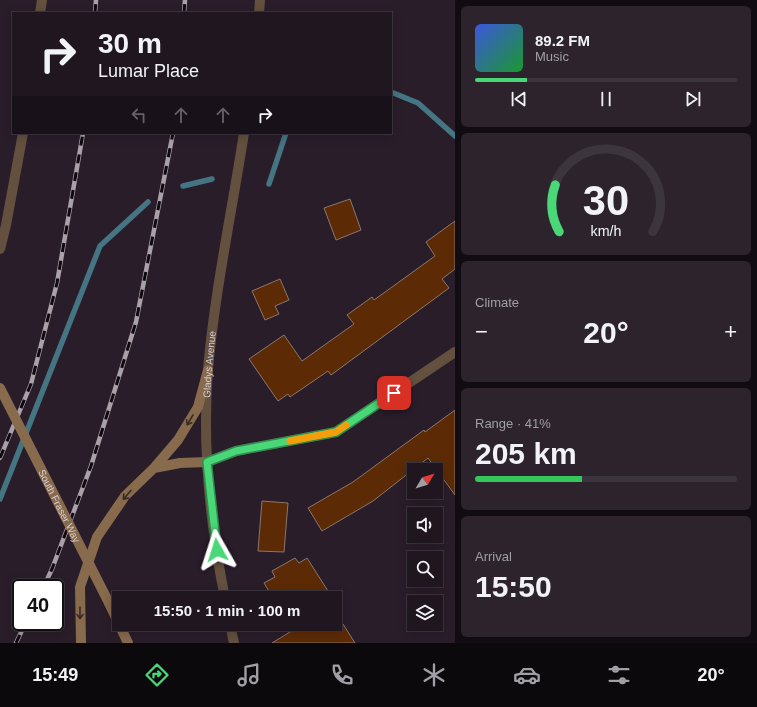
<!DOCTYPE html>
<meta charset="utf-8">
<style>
body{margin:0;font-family:Helvetica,sans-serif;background:#2c232d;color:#f1f3f6;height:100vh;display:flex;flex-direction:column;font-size:15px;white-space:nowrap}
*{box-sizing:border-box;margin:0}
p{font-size:13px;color:#a19fa5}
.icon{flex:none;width:22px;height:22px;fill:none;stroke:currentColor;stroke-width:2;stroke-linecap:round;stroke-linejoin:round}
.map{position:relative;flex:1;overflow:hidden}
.sheet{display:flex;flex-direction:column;gap:6px;padding:6px;background:#110c12;width:302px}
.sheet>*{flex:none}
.banner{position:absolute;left:12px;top:12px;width:380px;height:122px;border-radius:0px;box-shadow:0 2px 10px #0003,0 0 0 1px #3c353e;background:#1f1620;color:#f1f3f6;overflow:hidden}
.needle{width:26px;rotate:52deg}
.buttons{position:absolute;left:407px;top:463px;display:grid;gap:8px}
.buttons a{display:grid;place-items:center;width:36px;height:36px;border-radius:0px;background:#1f1620;box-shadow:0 2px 10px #0003,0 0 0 1px #3c353e;font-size:20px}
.speed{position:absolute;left:12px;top:579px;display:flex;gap:8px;font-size:20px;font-weight:700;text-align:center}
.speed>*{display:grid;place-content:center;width:52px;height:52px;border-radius:50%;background:#1f1620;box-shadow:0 2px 10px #0003,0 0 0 1px #3c353e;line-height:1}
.speed .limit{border:2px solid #111;border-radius:6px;background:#fff;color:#111}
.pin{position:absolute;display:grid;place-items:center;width:34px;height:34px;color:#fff;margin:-17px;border-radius:8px;box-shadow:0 2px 6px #0006}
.me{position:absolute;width:44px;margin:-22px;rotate:354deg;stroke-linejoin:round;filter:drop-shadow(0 0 3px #0008)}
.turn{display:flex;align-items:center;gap:14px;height:84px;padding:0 20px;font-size:18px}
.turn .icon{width:52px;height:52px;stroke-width:2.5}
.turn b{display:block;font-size:28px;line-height:34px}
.lanes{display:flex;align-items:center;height:38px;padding:0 20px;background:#0003;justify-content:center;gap:20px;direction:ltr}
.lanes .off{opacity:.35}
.big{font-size:30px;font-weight:700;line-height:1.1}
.sheet .widget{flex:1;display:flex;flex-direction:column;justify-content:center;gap:6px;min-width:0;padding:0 14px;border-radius:6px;background:#2c232d}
.sheet .dial{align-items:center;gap:0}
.dial svg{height:104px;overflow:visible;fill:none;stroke:#3c353e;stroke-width:7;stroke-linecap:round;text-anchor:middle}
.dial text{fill:#f1f3f6;stroke:none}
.song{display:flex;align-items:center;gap:12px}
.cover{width:48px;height:48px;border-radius:6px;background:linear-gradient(135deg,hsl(230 70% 55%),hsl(130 70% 35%))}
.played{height:4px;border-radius:2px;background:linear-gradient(90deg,#49d778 20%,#3c353e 20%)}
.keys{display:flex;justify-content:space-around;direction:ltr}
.heat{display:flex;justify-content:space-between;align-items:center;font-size:22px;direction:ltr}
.charge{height:6px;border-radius:3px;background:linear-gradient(90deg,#34c759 41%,#3c353e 0)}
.trip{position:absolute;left:112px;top:591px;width:230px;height:40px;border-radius:0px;background:#1f1620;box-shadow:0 2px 10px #0003,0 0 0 1px #3c353e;font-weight:700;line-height:40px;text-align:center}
.tab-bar{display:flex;height:64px;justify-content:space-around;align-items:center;background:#0c090d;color:#a19fa5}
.tab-bar .icon{width:28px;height:28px}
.tab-bar .selected{color:#49d778}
.tab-bar b{font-size:18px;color:#f1f3f6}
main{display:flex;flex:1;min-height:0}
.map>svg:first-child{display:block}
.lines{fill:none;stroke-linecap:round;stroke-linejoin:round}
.stream{stroke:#457482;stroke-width:5.5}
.building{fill:#5c2b06;stroke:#8b776b}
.minor{stroke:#63503e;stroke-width:10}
.tertiary{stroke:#63503e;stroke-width:10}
.secondary{stroke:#886a4c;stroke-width:10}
.rail-casing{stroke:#aaa0aa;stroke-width:4.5}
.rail{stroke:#0e090f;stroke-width:3;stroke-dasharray:9;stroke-linecap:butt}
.secondary-bridge{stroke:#886a4c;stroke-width:10}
.oneway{stroke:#392b24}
.route-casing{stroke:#2f8c4e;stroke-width:10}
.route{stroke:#49d778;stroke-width:7}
.slow{stroke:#f59e0b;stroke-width:7}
.labels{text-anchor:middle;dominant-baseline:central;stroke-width:4;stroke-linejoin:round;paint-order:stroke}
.street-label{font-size:10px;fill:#d7ced7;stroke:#0e090f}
</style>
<main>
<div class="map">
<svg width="455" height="643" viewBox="0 0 455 643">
<rect width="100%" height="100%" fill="#291d2a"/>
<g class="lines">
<path class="stream" d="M391,92L418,103L455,136
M269,184L286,133
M183,186L212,179
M0,499L100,246L148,202"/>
</g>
<path class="building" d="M350,199L361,230L336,240L324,208Z
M455,221V269L442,279L449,288L331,375L328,371L290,397L288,394L278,401L249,359L284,335L302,361L354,324L347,315L372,297L374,300L435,256L426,242Z
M280,279L289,300L275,306L279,314L265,320L252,291Z
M455,410V495L428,458L373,501L322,531L308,508L353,482L424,430L425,432Z
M262,501L288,503L284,552L258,551Z
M295,558L299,563L307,558L328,591L316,598H273L264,583L275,577L272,571Z
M303,624H343L355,643H272Z"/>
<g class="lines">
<path class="minor" d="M207,462L236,451L336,432L455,352"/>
<g class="tertiary">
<path d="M40,13L42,0"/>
<path d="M259,13L260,0"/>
<path d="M0,249L6,225L23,133"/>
<path id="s1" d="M225,598C210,524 202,445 208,369C215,290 232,211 244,133"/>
<path d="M230,624L234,643"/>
</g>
<path class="secondary" d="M154,468L180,463L207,462
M109,603L119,624
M119,624L128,643
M81,643L80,587L97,537L125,496L154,468L178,440L198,407L208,370"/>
<defs>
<path id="rail" d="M95,13L96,0
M184,13L185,0
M0,458L31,384L57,283L83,133
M43,588L52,569L91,466L136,322L173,133
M16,643L26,622"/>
</defs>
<use href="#rail" class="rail-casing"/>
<use href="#rail" class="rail"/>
<path class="secondary-bridge" id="s2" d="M0,388L109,603"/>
</g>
<defs><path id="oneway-shaft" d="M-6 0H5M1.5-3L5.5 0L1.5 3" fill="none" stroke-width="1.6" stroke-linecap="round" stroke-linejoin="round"/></defs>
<g class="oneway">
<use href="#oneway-shaft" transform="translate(190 420) rotate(121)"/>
<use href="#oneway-shaft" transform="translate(127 495) rotate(131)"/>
<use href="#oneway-shaft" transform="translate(80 613) rotate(90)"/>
</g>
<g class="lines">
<defs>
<path id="route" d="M217,550L207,462L236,451L336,432L394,393"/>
</defs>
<use href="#route" class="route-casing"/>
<use href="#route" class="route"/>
<path class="slow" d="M290,441L336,432L346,425"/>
</g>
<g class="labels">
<g class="street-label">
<text stroke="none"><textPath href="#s1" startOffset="235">Gladys Avenue</textPath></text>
<text stroke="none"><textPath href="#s2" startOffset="132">South Fraser Way</textPath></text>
</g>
</g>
</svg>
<div class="buttons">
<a><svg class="needle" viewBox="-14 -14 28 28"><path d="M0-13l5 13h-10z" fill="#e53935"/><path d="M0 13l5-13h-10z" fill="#a19fa5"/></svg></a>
<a><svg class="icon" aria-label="sound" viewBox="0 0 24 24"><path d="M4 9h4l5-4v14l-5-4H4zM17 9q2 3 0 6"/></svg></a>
<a><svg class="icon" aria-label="search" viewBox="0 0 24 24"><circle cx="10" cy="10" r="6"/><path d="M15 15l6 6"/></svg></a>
<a><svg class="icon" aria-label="layers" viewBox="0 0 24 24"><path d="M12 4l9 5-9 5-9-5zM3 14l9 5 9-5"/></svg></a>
</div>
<div class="speed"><div class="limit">40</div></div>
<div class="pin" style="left:394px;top:393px;background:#d93025"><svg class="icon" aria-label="arrive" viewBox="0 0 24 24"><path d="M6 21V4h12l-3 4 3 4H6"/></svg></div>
<svg class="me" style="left:217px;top:550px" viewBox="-20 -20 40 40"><path d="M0-17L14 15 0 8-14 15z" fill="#49d778" stroke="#fff" stroke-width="4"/></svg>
<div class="trip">15:50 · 1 min · 100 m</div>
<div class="banner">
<div class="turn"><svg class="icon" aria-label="right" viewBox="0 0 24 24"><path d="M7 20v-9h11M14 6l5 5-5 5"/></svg><div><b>30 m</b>Lumar Place</div></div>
<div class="lanes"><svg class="icon off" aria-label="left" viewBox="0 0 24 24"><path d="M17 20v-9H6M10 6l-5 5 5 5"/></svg><svg class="icon off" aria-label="ahead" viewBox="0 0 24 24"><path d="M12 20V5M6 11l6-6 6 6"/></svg><svg class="icon off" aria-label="ahead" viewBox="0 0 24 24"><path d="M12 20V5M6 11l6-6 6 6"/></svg><svg class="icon" aria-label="right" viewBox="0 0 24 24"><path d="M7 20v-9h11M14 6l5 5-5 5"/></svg></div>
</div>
</div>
<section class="sheet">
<div class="widget">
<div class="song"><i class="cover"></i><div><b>89.2 FM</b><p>Music</p></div></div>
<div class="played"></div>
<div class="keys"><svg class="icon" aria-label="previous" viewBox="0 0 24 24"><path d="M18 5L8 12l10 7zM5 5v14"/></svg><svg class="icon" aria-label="pause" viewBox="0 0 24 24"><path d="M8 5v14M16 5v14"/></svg><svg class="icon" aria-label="next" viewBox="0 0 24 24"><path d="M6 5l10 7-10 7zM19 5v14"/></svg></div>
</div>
<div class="widget dial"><svg viewBox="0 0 100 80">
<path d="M14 69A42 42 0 1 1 86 69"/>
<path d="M14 69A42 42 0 0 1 11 33" stroke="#49d778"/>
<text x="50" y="56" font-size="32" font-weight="700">30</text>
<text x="50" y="72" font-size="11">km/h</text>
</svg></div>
<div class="widget"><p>Climate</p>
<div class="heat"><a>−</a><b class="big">20°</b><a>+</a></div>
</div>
<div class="widget"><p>Range · 41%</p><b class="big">205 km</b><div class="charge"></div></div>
<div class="widget"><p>Arrival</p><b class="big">15:50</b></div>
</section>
</main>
<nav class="tab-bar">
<b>15:49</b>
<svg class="icon selected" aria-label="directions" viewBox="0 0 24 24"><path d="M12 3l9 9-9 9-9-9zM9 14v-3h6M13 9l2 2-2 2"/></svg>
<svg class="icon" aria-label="music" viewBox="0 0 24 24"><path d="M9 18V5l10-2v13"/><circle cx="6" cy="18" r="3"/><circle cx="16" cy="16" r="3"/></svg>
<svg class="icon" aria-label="phone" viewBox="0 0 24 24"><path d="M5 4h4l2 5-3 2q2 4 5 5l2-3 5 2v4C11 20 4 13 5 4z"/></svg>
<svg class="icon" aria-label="climate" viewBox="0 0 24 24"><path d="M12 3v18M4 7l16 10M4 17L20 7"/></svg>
<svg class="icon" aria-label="car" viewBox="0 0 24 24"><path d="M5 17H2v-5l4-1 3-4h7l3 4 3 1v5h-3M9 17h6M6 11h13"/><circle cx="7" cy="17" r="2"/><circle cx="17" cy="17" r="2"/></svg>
<svg class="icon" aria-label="filters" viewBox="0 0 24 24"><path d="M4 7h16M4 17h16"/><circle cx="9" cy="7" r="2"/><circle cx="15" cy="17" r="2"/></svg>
<b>20°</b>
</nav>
